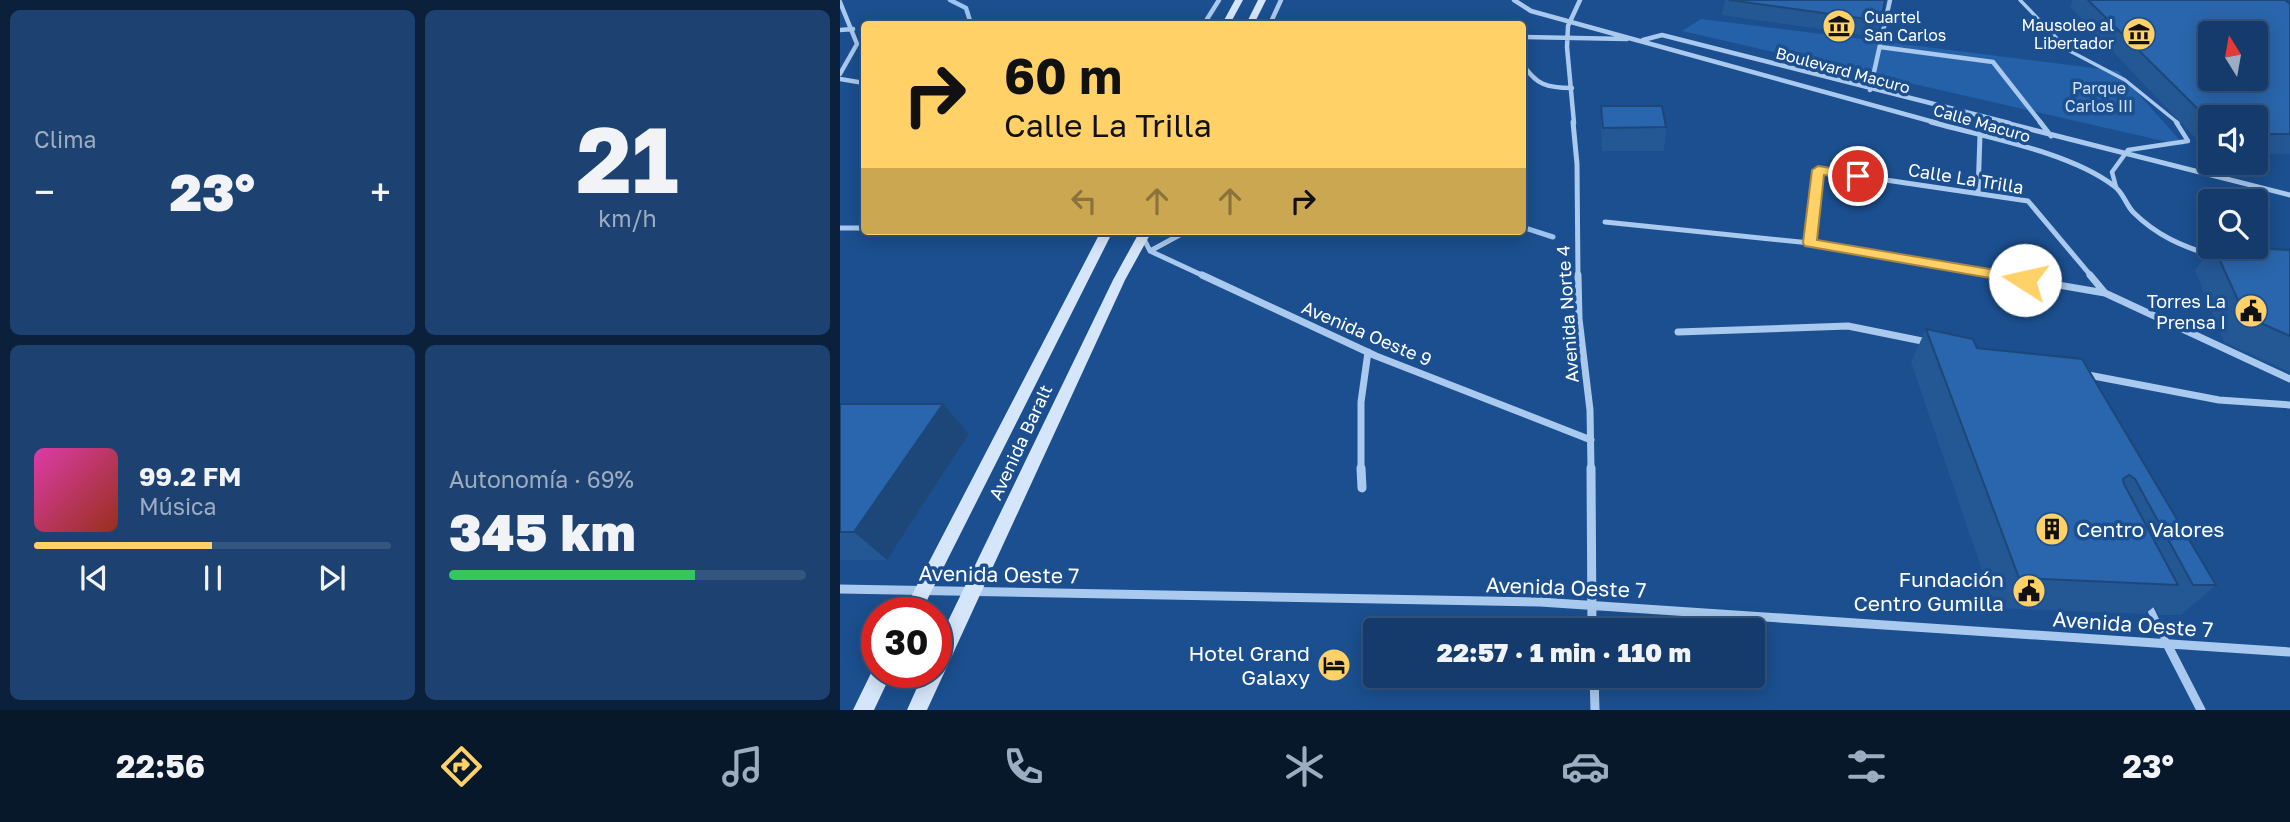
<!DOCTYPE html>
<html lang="es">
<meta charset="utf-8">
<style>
body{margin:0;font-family:"Golos Text",sans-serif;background:#1d4271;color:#f1f3f6;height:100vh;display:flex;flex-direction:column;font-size:26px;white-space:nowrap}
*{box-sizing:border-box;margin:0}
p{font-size:23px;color:#9dadc1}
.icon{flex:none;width:38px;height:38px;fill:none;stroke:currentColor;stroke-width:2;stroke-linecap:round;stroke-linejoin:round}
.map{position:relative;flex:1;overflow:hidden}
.sheet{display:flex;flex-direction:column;gap:10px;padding:10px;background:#0b203b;width:840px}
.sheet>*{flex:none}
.banner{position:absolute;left:21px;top:21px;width:665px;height:214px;border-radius:7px;box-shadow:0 4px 18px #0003,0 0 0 2px #33557e;background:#ffd166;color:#111;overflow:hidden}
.needle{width:46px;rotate:349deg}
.tools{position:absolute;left:1358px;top:21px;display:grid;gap:14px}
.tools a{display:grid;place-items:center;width:70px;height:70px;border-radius:7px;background:#143b6b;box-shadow:0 4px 18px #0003,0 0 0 2px #33557e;font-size:35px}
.speed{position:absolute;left:21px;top:597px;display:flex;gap:14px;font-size:35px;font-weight:700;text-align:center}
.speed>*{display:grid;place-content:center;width:91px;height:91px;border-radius:50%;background:#143b6b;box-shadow:0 4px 18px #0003,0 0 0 2px #33557e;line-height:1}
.speed .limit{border:10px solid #d22;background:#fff;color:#111}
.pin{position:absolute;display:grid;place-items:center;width:60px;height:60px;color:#fff;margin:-30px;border:4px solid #fff;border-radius:50%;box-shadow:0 2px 7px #0007}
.me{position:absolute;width:77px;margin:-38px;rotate:280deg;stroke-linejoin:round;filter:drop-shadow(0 0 5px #0008)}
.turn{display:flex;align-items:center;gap:24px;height:147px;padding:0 28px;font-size:32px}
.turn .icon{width:91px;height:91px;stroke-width:2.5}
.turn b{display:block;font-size:49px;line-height:60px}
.lanes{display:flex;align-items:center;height:66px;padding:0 28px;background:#0003;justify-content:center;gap:35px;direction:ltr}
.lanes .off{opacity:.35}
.big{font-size:52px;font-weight:800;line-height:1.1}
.sheet .tile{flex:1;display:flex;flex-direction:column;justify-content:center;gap:10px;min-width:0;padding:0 24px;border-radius:10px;background:#1d4271}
.sheet .dial{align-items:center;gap:0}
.dial b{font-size:91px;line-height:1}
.song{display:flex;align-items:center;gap:21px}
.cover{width:84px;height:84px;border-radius:10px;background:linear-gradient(135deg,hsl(320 70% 55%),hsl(10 70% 35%))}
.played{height:7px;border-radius:4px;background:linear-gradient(90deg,#ffd166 50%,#33557e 50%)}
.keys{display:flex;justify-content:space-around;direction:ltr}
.heat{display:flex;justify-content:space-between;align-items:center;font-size:38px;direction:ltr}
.charge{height:10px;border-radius:5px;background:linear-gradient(90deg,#34c759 69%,#33557e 0)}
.sheet .tiles{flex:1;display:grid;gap:10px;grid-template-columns:repeat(2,1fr)}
.trip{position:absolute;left:523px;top:618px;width:402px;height:70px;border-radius:7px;background:#143b6b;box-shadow:0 4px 18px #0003,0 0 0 2px #33557e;font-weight:800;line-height:70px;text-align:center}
.dock{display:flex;height:112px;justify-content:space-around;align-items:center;background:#08182b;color:#9dadc1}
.dock .icon{width:49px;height:49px}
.dock .current{color:#ffd166}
.dock b{font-size:32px;color:#f1f3f6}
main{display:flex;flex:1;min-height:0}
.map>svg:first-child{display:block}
.green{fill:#2461a8}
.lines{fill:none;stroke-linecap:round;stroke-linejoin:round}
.stream-far1{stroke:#9cc4f0;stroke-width:4.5}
.stream{stroke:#9cc4f0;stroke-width:5}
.lane-far2{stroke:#a9c9ee;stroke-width:3.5}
.lane-far1{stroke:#a9c9ee;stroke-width:4.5}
.lane{stroke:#a9c9ee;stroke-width:7}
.street-far3{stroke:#a9c9ee;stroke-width:4.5}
.street-far2{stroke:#a9c9ee;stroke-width:5}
.street-far1{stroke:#a9c9ee;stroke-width:7}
.street{stroke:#a9c9ee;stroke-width:9}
.secondary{fill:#d6e6fa;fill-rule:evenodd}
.wall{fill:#245895}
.shaded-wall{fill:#1d4779}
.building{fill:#2a66ad;stroke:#1d4779;stroke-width:2;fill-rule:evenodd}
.route{fill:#ffd166;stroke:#a68842;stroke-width:2}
.labels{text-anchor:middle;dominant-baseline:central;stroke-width:7;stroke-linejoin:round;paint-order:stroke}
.far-poi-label{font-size:16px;fill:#fff;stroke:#1b4f8f;text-anchor:start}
.far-street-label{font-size:16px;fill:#fff;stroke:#1b4f8f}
.far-park-label{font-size:16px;fill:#cfe3fa;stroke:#1b4f8f}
.street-label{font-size:18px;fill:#fff;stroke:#1b4f8f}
.poi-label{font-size:18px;fill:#fff;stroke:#1b4f8f;text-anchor:end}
.near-poi-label{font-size:21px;fill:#fff;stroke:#1b4f8f;text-anchor:end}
.near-street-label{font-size:21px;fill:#fff;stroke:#1b4f8f}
</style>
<main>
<section class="sheet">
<div class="tiles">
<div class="tile"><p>Clima</p>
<div class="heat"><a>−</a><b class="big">23°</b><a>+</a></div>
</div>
<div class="tile dial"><b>21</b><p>km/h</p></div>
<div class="tile">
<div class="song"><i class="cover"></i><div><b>99.2 FM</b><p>Música</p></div></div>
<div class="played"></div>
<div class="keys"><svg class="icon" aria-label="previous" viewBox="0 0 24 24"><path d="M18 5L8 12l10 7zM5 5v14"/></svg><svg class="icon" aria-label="pause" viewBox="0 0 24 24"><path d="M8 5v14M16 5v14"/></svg><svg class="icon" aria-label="next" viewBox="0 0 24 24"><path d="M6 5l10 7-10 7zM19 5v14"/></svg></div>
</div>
<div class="tile"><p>Autonomía · 69%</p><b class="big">345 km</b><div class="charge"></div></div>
</div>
</section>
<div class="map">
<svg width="1450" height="710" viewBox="0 0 1450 710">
<rect width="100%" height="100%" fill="#1b4f8f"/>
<path class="green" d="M861,19L1278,71L1345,146L842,31Z"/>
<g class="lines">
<path class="stream-far1" d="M110,0L126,8L131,24"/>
<path class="stream" d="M682,227L713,237"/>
<path class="lane-far2" d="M1180,0L1228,50L1285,80L1338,123"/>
<path class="lane-far1" d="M1276,187L1272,172L1288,150L1348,141L1336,122"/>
<path class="lane" d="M1308,604L1327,644"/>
<path class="street-far3" d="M674,0L691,11L1097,123
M0,2L17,44L0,74
M364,24L379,0
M430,24L441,0
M0,30L13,29
M682,37L787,39
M803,40L822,35L1169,123
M1040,47L1153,62L1201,123
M682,63C696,85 707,88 732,88
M0,79L24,83
M1030,90L1050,0
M734,123L727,47L728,26L740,0"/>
<path class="street-far2" d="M733,122L737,164L738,277
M1091,122C1145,137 1230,152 1274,186C1283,192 1286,205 1293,212C1317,236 1342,246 1373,256
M1162,122L1450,195
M1200,122L1211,136
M1138,193L1140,135
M765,222L970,243L1170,277
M0,228H24
M317,231L303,237L310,251L366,277
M970,243L978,170L1188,201L1252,277
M310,251L347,231"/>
<path class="street-far1" d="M362,275L536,356L751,440
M738,275L739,319L750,410L751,469
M1160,275L1265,293
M1250,275L1265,293L1450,379
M838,332L1008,326L1087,342
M1243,374L1379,400L1450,405
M521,469V402L528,352"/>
<path class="street" d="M521,468L522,488
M751,468L752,630
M0,589L700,602L1450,652
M1327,644L1361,710
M754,676L755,710"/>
<path class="secondary" d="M395,0H403L390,24H382Z
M418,0H426L414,24H406Z
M261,231H273L81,612H63Z
M300,231H312L285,280L87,710H67L84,672H96V646L273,280Z
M35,665L37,672H52L34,710H13Z"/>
</g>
<path class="wall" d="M885,0H1045L1041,21L1037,37L882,15Z
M1233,0H1445L1450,4V154L1416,153V117H1370V153L1230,7Z
M761,106L826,127L824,151H762L761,130Z
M1373,247H1395L1450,250V372L1384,342L1355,270Z
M1086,329L1137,348L1242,359L1376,585L1341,615H1319L1315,606L1305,614L1155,608L1071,362Z
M0,404H103L129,434L47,560H0Z"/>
<path class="shaded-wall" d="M103,404L129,434L47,560L14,532Z"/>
<path class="building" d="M889,0H1045L1041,21Z
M1248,0H1445L1450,4V134H1416V117H1370V121ZM1370,33H1416V79H1370Z
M761,106H822L826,127L763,128Z
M1374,247H1395L1450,250V336L1405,316Z
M1086,329L1133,339L1137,348L1242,359L1376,585H1353L1295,479L1289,475L1283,479L1284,484L1338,585L1179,578Z
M0,404H103L14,532H0Z"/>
<path class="route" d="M978,166L1018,172L1024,176L1018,179L984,175L977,240L1185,275L1192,280L1185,284L965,246L963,243L972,170Z"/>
<defs>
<symbol id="museum-disc" viewBox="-11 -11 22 22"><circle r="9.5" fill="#ffd166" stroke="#1b4f8f"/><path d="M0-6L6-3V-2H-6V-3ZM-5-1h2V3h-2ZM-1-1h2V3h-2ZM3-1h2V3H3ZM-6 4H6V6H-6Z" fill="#111"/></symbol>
<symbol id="civic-disc" viewBox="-11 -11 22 22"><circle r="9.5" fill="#ffd166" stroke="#1b4f8f"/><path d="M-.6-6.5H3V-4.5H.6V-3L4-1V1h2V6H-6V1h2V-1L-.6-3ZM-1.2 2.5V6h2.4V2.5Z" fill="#111"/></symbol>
<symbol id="building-disc" viewBox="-11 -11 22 22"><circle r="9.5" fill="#ffd166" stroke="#1b4f8f"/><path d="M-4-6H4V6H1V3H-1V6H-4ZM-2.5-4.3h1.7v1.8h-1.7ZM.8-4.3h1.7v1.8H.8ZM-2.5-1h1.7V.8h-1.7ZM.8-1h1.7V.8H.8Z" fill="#111"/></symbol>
<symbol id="hotel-disc" viewBox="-11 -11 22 22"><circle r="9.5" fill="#ffd166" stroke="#1b4f8f"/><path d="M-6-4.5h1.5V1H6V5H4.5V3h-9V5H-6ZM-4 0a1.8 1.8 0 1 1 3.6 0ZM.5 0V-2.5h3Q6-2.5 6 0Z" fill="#111"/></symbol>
</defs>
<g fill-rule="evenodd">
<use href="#museum-disc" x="980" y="7" width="38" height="38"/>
<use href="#museum-disc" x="1280" y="15" width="38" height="38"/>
<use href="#civic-disc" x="1392" y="292" width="38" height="38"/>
<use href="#building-disc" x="1193" y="510" width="38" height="38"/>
<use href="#civic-disc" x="1170" y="572" width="38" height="38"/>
<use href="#hotel-disc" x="475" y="646" width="38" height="38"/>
</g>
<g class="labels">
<g class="far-poi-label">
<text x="1024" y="17">Cuartel<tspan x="1024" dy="18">San Carlos</tspan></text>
<text x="1274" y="25" text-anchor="end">Mausoleo al<tspan x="1274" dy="18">Libertador</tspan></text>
</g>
<g class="far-street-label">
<text transform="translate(1003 70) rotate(15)">Boulevard Macuro</text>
<text transform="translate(1142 123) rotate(16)">Calle Macuro</text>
</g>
<g class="far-park-label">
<text x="1259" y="88">Parque<tspan x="1259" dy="18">Carlos III</tspan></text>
</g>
<g class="street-label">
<text transform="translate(1126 178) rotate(9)">Calle La Trilla</text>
<text transform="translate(727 314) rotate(-94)">Avenida Norte 4</text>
<text transform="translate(527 333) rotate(23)">Avenida Oeste 9</text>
<text transform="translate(180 442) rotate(-65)">Avenida Baralt</text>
</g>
<g class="poi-label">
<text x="1386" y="301">Torres La<tspan x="1386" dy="21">Prensa I</tspan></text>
</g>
<g class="near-poi-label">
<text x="1236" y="529" text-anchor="start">Centro Valores</text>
<text x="1164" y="579">Fundación<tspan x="1164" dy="24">Centro Gumilla</tspan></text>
<text x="470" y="653">Hotel Grand<tspan x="470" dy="24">Galaxy</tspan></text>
</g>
<g class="near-street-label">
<text transform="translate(159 574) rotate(1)">Avenida Oeste 7</text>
<text transform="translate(726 587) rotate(2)">Avenida Oeste 7</text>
<text transform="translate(1293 624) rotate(4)">Avenida Oeste 7</text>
</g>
</g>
</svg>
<div class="tools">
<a><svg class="needle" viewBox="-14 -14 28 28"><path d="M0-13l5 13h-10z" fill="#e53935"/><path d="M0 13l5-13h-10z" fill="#9dadc1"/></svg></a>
<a><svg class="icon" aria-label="sound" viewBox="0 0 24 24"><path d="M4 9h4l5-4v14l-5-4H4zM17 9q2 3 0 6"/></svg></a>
<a><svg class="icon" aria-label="search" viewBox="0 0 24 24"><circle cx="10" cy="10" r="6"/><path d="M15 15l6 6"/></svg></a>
</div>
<div class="speed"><div class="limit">30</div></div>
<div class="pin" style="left:1018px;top:176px;background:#d93025"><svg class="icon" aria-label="arrive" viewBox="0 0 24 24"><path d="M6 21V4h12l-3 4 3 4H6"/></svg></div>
<svg class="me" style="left:1185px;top:280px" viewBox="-20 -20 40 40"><circle r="19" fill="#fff"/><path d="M0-13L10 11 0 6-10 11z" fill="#ffd166"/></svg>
<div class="trip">22:57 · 1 min · 110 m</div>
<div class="banner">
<div class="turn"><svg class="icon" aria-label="right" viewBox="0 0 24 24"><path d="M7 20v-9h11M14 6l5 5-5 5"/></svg><div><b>60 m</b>Calle La Trilla</div></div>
<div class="lanes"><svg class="icon off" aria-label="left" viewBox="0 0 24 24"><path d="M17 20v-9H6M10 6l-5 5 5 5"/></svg><svg class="icon off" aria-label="ahead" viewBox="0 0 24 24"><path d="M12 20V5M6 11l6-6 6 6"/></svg><svg class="icon off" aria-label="ahead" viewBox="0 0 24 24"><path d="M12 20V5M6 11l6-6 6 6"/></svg><svg class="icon" aria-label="right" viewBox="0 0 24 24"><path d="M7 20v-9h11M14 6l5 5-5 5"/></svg></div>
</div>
</div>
</main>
<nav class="dock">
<b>22:56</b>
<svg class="icon current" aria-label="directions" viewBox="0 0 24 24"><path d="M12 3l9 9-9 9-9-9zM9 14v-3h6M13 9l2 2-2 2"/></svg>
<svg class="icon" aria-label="music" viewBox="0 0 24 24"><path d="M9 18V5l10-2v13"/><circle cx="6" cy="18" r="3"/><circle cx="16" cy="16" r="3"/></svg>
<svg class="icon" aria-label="phone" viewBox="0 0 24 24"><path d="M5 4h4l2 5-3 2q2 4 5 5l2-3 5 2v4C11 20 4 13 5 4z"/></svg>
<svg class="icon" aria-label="climate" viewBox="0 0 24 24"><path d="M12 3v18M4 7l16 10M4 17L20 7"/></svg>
<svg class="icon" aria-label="car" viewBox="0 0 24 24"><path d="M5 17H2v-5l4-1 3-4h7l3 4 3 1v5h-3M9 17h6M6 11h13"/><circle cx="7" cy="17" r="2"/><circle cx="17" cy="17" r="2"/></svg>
<svg class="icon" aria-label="filters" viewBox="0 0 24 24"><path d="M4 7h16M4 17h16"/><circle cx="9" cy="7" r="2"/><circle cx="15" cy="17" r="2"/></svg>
<b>23°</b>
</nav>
